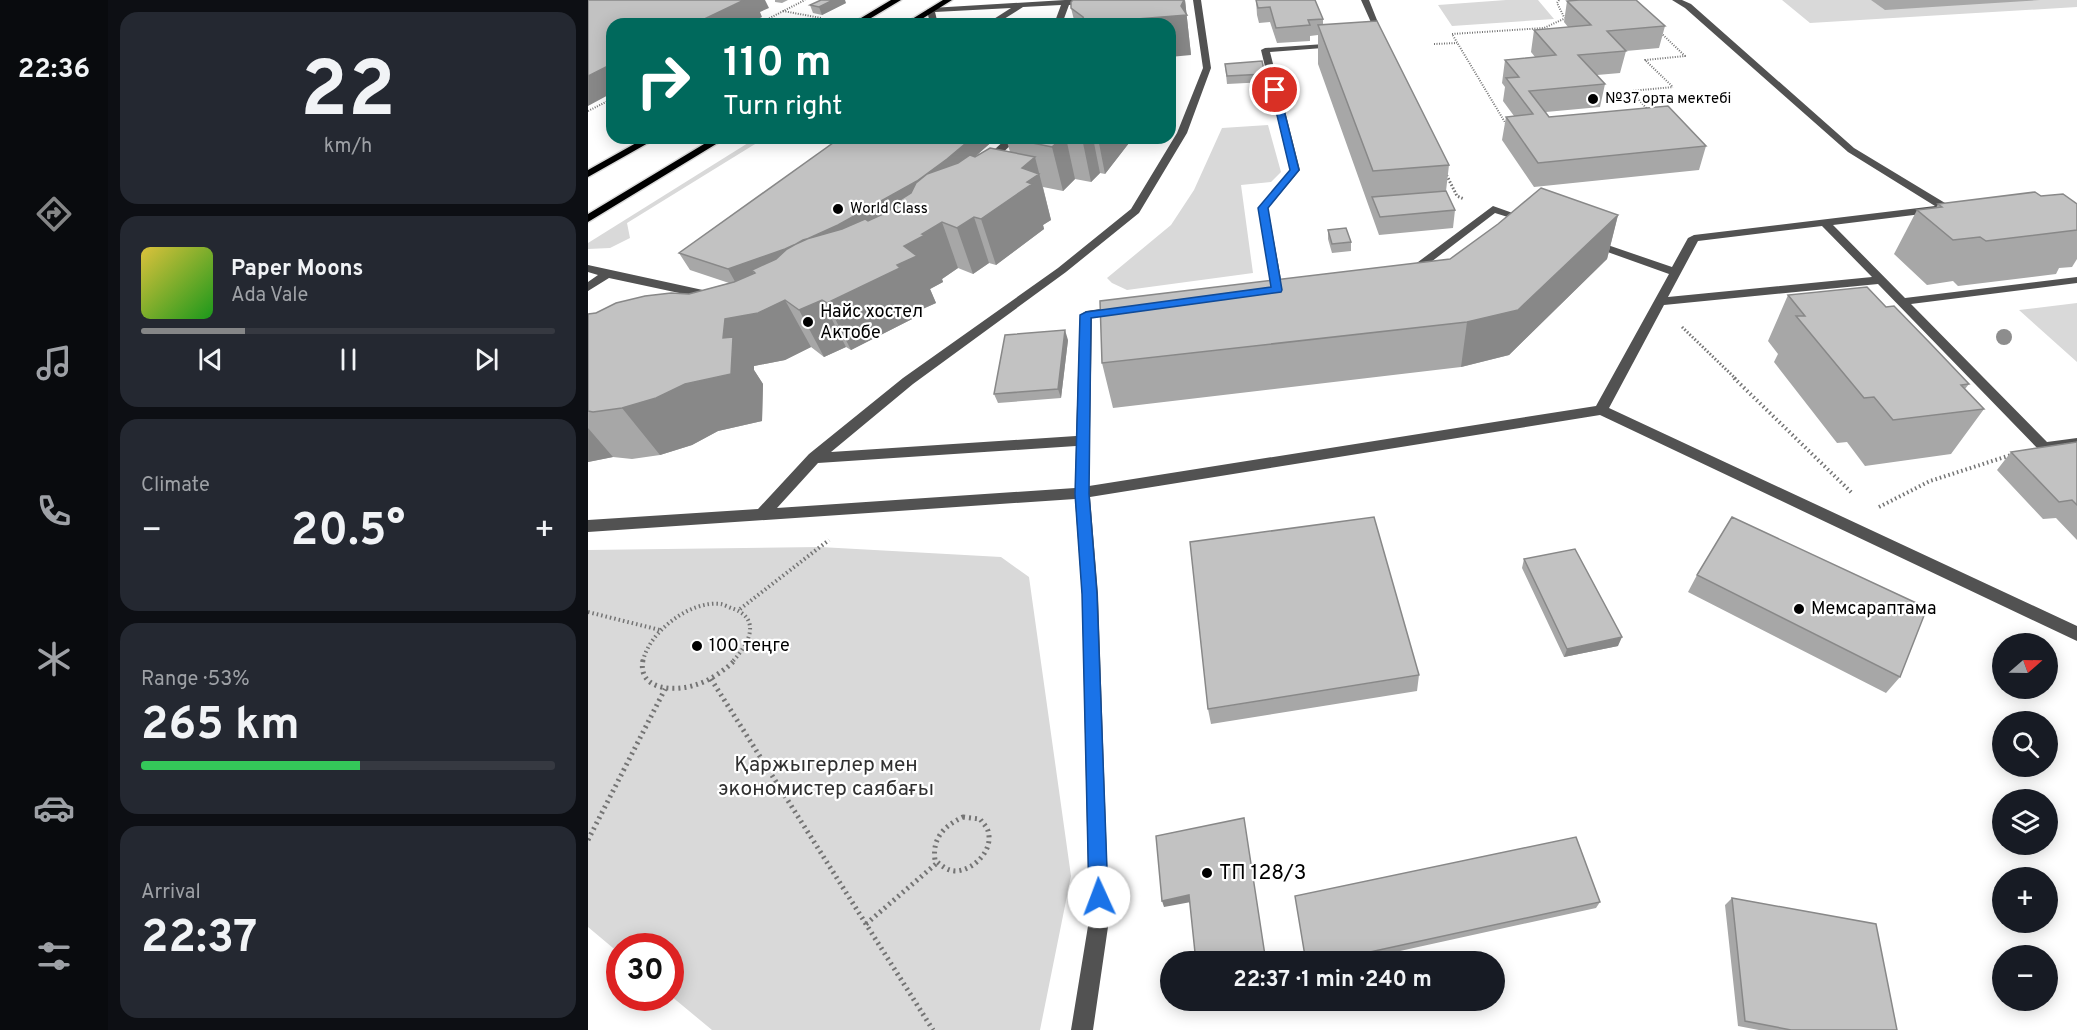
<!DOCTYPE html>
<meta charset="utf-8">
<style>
body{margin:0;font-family:Overpass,sans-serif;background:#242831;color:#f1f3f6;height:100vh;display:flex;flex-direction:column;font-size:22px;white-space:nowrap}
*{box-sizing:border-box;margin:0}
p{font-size:20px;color:#9ea1a6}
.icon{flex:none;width:33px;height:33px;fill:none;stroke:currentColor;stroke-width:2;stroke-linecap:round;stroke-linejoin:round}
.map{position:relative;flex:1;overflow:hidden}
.drawer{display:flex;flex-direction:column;gap:12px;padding:12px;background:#0d0f14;width:480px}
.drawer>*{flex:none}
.guide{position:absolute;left:18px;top:18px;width:570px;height:126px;border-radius:18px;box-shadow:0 3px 15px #0003;background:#00695c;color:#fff;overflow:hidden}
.needle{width:39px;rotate:70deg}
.buttons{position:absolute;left:1404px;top:633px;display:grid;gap:12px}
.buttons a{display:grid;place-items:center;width:66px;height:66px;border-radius:50%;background:#171b24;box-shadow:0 3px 15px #0003;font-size:30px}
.speed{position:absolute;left:18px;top:933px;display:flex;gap:12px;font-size:30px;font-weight:700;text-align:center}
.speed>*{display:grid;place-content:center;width:78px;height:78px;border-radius:50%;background:#171b24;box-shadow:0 3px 15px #0003;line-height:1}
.speed .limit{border:9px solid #d22;background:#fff;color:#111}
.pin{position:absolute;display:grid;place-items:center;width:51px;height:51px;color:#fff;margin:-26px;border:3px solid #fff;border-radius:50%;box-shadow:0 2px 6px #0007}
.me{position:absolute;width:66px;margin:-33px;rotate:358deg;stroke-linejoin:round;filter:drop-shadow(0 0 4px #0008)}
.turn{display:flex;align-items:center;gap:21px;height:126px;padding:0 18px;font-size:27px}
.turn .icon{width:78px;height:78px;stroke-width:2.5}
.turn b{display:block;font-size:42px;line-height:51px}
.big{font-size:45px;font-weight:700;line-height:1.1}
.drawer .tile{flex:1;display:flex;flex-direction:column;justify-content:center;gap:9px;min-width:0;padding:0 21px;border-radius:18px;background:#242831}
.drawer .dial{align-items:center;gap:0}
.dial b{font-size:78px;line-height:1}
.song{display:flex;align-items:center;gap:18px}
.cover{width:72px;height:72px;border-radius:9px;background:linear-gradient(135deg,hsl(50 70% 55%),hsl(120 70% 35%))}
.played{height:6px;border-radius:3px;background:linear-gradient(90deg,#858687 25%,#363941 25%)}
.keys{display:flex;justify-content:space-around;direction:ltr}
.heat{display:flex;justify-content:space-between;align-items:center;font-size:33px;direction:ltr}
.charge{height:9px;border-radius:4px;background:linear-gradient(90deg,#34c759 53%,#363941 0)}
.trip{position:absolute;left:572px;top:951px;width:345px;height:60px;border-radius:30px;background:#171b24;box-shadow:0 3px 15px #0003;font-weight:700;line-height:60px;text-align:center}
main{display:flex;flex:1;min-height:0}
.menu{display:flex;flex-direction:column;width:108px;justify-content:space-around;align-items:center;background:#090b0e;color:#9ea1a6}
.menu .icon{width:42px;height:42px}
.menu .active{color:#858687}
.menu b{font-size:27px;color:#f1f3f6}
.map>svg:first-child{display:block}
.green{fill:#d9d9d9}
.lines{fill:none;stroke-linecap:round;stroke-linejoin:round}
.major-casing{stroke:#dbdbdb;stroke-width:3}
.path-far3{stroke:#747474;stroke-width:2;stroke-dasharray:1 1.5;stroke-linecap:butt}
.path-far2{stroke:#747474;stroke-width:3;stroke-dasharray:1.5 2;stroke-linecap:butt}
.path-far1{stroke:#747474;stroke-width:4;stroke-dasharray:1.5 3;stroke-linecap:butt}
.path{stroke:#747474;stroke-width:5;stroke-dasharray:2 4;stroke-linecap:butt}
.minor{fill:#525252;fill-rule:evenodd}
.major{fill:#000;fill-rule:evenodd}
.tree{fill:#8d8d8d}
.wall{fill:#a7a7a7}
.shaded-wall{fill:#888}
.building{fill:#c2c2c2;stroke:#888;stroke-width:1.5}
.route{fill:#1a73e8;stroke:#114b97;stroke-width:1.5}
.poi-dot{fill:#000;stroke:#fff;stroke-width:2}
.labels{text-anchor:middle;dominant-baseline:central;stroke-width:4.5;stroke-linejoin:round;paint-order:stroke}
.far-poi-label{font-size:15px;fill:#000;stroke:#fff;text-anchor:start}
.poi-label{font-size:18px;fill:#000;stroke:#fff;text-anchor:start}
.near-park-label{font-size:21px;fill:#303030;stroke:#fff}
.near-poi-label{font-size:21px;fill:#000;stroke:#fff;text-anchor:start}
</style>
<main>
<nav class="menu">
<b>22:36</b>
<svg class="icon active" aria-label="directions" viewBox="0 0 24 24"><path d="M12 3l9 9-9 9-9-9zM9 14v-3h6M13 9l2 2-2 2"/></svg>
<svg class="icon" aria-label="music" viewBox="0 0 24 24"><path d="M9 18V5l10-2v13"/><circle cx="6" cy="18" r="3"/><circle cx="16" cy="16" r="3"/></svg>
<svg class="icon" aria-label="phone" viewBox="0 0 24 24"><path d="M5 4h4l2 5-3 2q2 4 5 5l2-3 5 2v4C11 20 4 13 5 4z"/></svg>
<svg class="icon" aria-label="climate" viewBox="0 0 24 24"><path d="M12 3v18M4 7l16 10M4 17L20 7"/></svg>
<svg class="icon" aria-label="car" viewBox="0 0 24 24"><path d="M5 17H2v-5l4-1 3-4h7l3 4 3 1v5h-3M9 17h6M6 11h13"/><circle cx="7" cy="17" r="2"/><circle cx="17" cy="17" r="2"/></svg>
<svg class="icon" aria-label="filters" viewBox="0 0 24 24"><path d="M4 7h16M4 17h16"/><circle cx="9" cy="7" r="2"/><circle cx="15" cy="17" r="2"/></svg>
</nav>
<section class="drawer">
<div class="tile dial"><b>22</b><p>km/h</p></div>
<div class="tile">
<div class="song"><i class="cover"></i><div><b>Paper Moons</b><p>Ada Vale</p></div></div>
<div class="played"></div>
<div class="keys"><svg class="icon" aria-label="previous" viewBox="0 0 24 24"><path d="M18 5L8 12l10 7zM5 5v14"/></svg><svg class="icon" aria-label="pause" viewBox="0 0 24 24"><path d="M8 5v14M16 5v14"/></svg><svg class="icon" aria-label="next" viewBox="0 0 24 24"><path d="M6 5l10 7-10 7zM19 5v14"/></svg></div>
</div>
<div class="tile"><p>Climate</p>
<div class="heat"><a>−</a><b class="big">20.5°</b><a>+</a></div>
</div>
<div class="tile"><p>Range · 53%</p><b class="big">265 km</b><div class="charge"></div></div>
<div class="tile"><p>Arrival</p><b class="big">22:37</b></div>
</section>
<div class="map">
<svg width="1489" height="1030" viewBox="0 0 1489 1030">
<rect width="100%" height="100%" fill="#fff"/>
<path class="green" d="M918,0H950L966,19L864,26L850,5Z
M1194,0H1489V7L1222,23Z
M680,125L693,172L683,182L653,185L665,273L539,290L524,283L519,278L583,225L606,190L634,128Z
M168,138H177L39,223L42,238L22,248L0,249V243Z
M1489,303V362L1431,310Z
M232,547L413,557L441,577L483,876L452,1030H124L83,996L82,946H32L31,953L0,927V550Z"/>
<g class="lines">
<defs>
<path id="major" d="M303,0H313L273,24H263Z
M355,0H364L326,24H316Z
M57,138H69L0,177V170Z
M126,138H138L0,222V214Z"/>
</defs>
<use href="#major" class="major-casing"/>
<path class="path-far3" d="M971,0L969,3L976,17
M195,11L233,18
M170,24L217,0
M1073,33L1097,56L1057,60L1085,87
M846,44L869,43
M1060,110L1043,91L1085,87
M0,111L24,99
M918,124L864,34L956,28L982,16"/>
<path class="path-far2" d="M857,172L869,196L876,199
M1094,327L1148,379"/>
<path class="path-far1" d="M1146,378L1264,493
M1291,507L1342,481L1423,455
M152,609L241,540
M0,612L72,630
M55,661C61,632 102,600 133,604C137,605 142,608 146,609C174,620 160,645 145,661"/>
<path class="path" d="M55,660C49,690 86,692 107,685C121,681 136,671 147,660
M123,679L345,1030
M375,817L392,819C395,823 399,827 400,831C406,850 386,870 368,871C359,871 353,865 347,860C344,838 356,826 375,817Z
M0,840L77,689
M278,924L349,863"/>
<path class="minor" d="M477,0H525L521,2L481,5L474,24H466L473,5L435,7L408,24H398L423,8L347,12L350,24H342L339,10L343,8Z
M605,0H613L623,68L599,133L551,213L478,272L325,384L243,452L488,436L492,315L498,311L534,306L538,307V313L504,318L501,486L1008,406L1081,274L1000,245V241H1008L1084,267L1100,238L1106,235L1347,206L1260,152L1097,8L1084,0H1094L1103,4L1266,148L1362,206L1363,208L1358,211L1245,225L1317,298L1489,277V283L1323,304L1459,442L1489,438V448L1451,450L1290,284L1076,305L1021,408L1489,626V641L1012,415L502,497L510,594L521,920L505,1030H483L501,920L494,594L487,499L0,532V520L170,509L221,454L315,378L470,268L543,209L589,133L615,68ZM1234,226L1284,277L1080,297L1110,241ZM488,446L487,488L189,508L230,463Z
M773,0H781L797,40L790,38Z
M751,43L752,45L748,47L682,52L712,170L680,208L695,290L689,294L685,292L670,208L702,170L673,50L677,48Z
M419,138H430L402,165H394V161Z
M905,206L944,220L939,223L907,213L826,275H818V271Z
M0,265L124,292L130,296L124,300L21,278L0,291V282L10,275L0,272Z"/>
<use href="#major" class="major"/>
</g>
<circle class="tree" cx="1416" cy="337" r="8"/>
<path class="wall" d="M187,0H200L194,3L187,2Z
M597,0L603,55L582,24H487L483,8Z
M668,0L735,19V24L861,165L858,191L867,210L865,228L791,235L730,64V35L722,36V41L689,43L682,22L671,23L669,15Z
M1283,0H1452L1297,10Z
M979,1L1077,26L1071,48L1038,51L1032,73L1009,75L1017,84L1012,107L958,112L961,117L1118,146L1111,170L946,187L914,140L918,117L926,116L915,101L917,87L914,83L917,60L947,57L943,52L946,30L980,27L976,22Z
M258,3L234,15L225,13L222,5Z
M637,64L677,74L678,82L639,84Z
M408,138L387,157L422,152L418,138H540L541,143L517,174L512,173L503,182L487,179L475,191L455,187L463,220L455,225L456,229L408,265L401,263L385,274L370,268L354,279L355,282L342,289L348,303L330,311L332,315L263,350L258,347L236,357L223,347L197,360L166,366V370L175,384L174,421L130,431L104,445L72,455L44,459L25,457L0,462V314L101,294L141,283L102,270L91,253Z
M1350,204L1489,230V259L1484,267L1471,268L1468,274L1370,286L1365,281L1339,285L1306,254L1329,210L1348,208Z
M1030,215L1019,259L921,355L873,367L525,408L514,363L862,259Z
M740,230L763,242V251L744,253L740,239Z
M1200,295L1298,307L1381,384L1377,389L1396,409L1363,454L1277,466L1259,442L1249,443L1186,362L1190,354L1180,341Z
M480,340L473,398L410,403L406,394Z
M1489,442V540L1468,518L1455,519L1409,470L1423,452Z
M936,559L1030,646L976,657L934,568Z
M1109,575L1312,677L1298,693L1100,592Z
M831,675L829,691L623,724L620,709Z
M707,896L1012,902L1008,908L762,962H718Z
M1144,898L1309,1030H1171L1150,1026L1137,905Z"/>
<path class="shaded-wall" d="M156,0H177L181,8L172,12L174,17L160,24H106Z
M245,0H257L258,3L234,15L231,7Z
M597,0L603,55L582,57V24H537V20L593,6Z
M24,64V93L0,106V76Z
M384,138H408L365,176L311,204L307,203L310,212L164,270L169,280L150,287L140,269Z
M474,138H478L487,179L475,191L464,147Z
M494,138H505L512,173L503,182Z
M510,138H540L541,143L517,174Z
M447,157L463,220L455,225L456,229L408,265L393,219L434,168Z
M1030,215L1019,259L921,355L873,367L879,322Z
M386,217L401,263L385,274L369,228Z
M354,222L370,268L354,279L355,282L342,289L348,303L330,311L332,315L263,350L239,303L309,265L316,246Z
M197,300L223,347L197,360L166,366V370L175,384L174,421L130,431L104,445L72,455L34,408L135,338L137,319Z
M234,300L258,347L236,357L211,310Z
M477,330L480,340L473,398L470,389Z
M0,428L25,457L0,462Z
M1034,637L1030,646L976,657L979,649Z
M601,895L603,902L576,907L574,901Z"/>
<path class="building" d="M0,0H156L106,24H24V64L0,76Z
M233,0H245L231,7L222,5Z
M485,0H596L593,6L599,15L537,20V24H498L495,17L483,8V2Z
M668,0H727L735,19L720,20L722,25L688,28L682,7L670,8Z
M991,0H1048L1077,26L1019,31L1038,51L990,55L1017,84L941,91L961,117L1080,106L1118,146L950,163L918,117L945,114L918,78L931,77L917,60L968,55L946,30L1003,25L979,1Z
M789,21L861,165L785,171L730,25Z
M674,61L677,74L639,76L637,64Z
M252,138H384L359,159L329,181L250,225L197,249L140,269L91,253Z
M420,138H474L464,147Z
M402,148L447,157L434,168L451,174L439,182L444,184L393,219L386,217L369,228L354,222L334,234L337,235L316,246L329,256L309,265L312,268L239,303L234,300L211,310L197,300L170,313L137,319L135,338L145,337L143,374L97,384L68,398L34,408L5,412L0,411V314L8,313L28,303L57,296L83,293L101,294L146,282L167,273L164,270L188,259L199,249L215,240L254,229L277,219L280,221L297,213L311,204L307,203L323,193L328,183L339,174L370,163L382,155L387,157Z
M953,188L1030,215L930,310L879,322L514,363L512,301L862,259L910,224Z
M858,191L867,210L792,217L784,197Z
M1447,192L1453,196L1475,194L1489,204V230L1398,241L1392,237L1365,240L1329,210L1354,207L1350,204Z
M758,228L763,242L744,244L740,230Z
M1279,287L1298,307L1306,306L1342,343L1381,384L1373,385L1396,409L1305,420L1286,397L1276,398L1208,316H1217L1200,295Z
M477,330L470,389L406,394L417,335Z
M1489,442V505L1484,500L1471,502L1423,452Z
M786,517L831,675L620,709L602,542Z
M1144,517L1339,608L1312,677L1109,575Z
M987,549L1034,637L979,649L936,559Z
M656,818L678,962H608L601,895L574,901L568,836Z
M988,837L1012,902L736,962H718L707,896Z
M1144,898L1288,924L1309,1030H1203L1157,1021Z"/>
<path class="route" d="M687,87L691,90L711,170L680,208L694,290L693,292L503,318L501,494L509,594L520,897L517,903L511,906L504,903L501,897L494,594L487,494L492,315L498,312L683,287L670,208L702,170L683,90Z"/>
<g class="poi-dot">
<circle cx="1005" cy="99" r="6"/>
<circle cx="250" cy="209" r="6"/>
<circle cx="220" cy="322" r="6"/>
<circle cx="1211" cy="609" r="6"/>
<circle cx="109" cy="646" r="6"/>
<circle cx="619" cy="873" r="6"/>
</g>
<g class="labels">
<g class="far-poi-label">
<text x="1017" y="99">№37 орта мектебі</text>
<text x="262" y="209">World Class</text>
</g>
<g class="poi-label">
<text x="232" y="312">Найс хостел<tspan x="232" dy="21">Актобе</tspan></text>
<text x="1223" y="609">Мемсараптама</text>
<text x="121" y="646">100 теңге</text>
</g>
<g class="near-park-label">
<text x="238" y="765">Қаржыгерлер мен<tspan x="238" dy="24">экономистер саябағы</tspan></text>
</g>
<g class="near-poi-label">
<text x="631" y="873">ТП 128/3</text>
</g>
</g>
</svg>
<div class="buttons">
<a><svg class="needle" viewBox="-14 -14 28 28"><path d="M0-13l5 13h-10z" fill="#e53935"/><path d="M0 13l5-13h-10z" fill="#9ea1a6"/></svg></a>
<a><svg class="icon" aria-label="search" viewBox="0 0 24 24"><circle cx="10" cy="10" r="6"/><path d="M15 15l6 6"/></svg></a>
<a><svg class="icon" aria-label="layers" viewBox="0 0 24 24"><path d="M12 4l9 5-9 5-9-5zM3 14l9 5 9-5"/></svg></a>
<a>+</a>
<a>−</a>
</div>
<div class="speed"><div class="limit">30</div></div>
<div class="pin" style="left:687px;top:90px;background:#d93025"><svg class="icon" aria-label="arrive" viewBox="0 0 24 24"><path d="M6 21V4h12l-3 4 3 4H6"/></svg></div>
<svg class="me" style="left:511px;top:897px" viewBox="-20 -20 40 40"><circle r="19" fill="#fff"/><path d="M0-13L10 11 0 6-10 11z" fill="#1a73e8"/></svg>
<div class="trip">22:37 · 1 min · 240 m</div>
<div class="guide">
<div class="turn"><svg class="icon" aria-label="right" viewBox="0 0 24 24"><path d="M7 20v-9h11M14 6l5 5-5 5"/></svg><div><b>110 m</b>Turn right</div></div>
</div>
</div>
</main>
